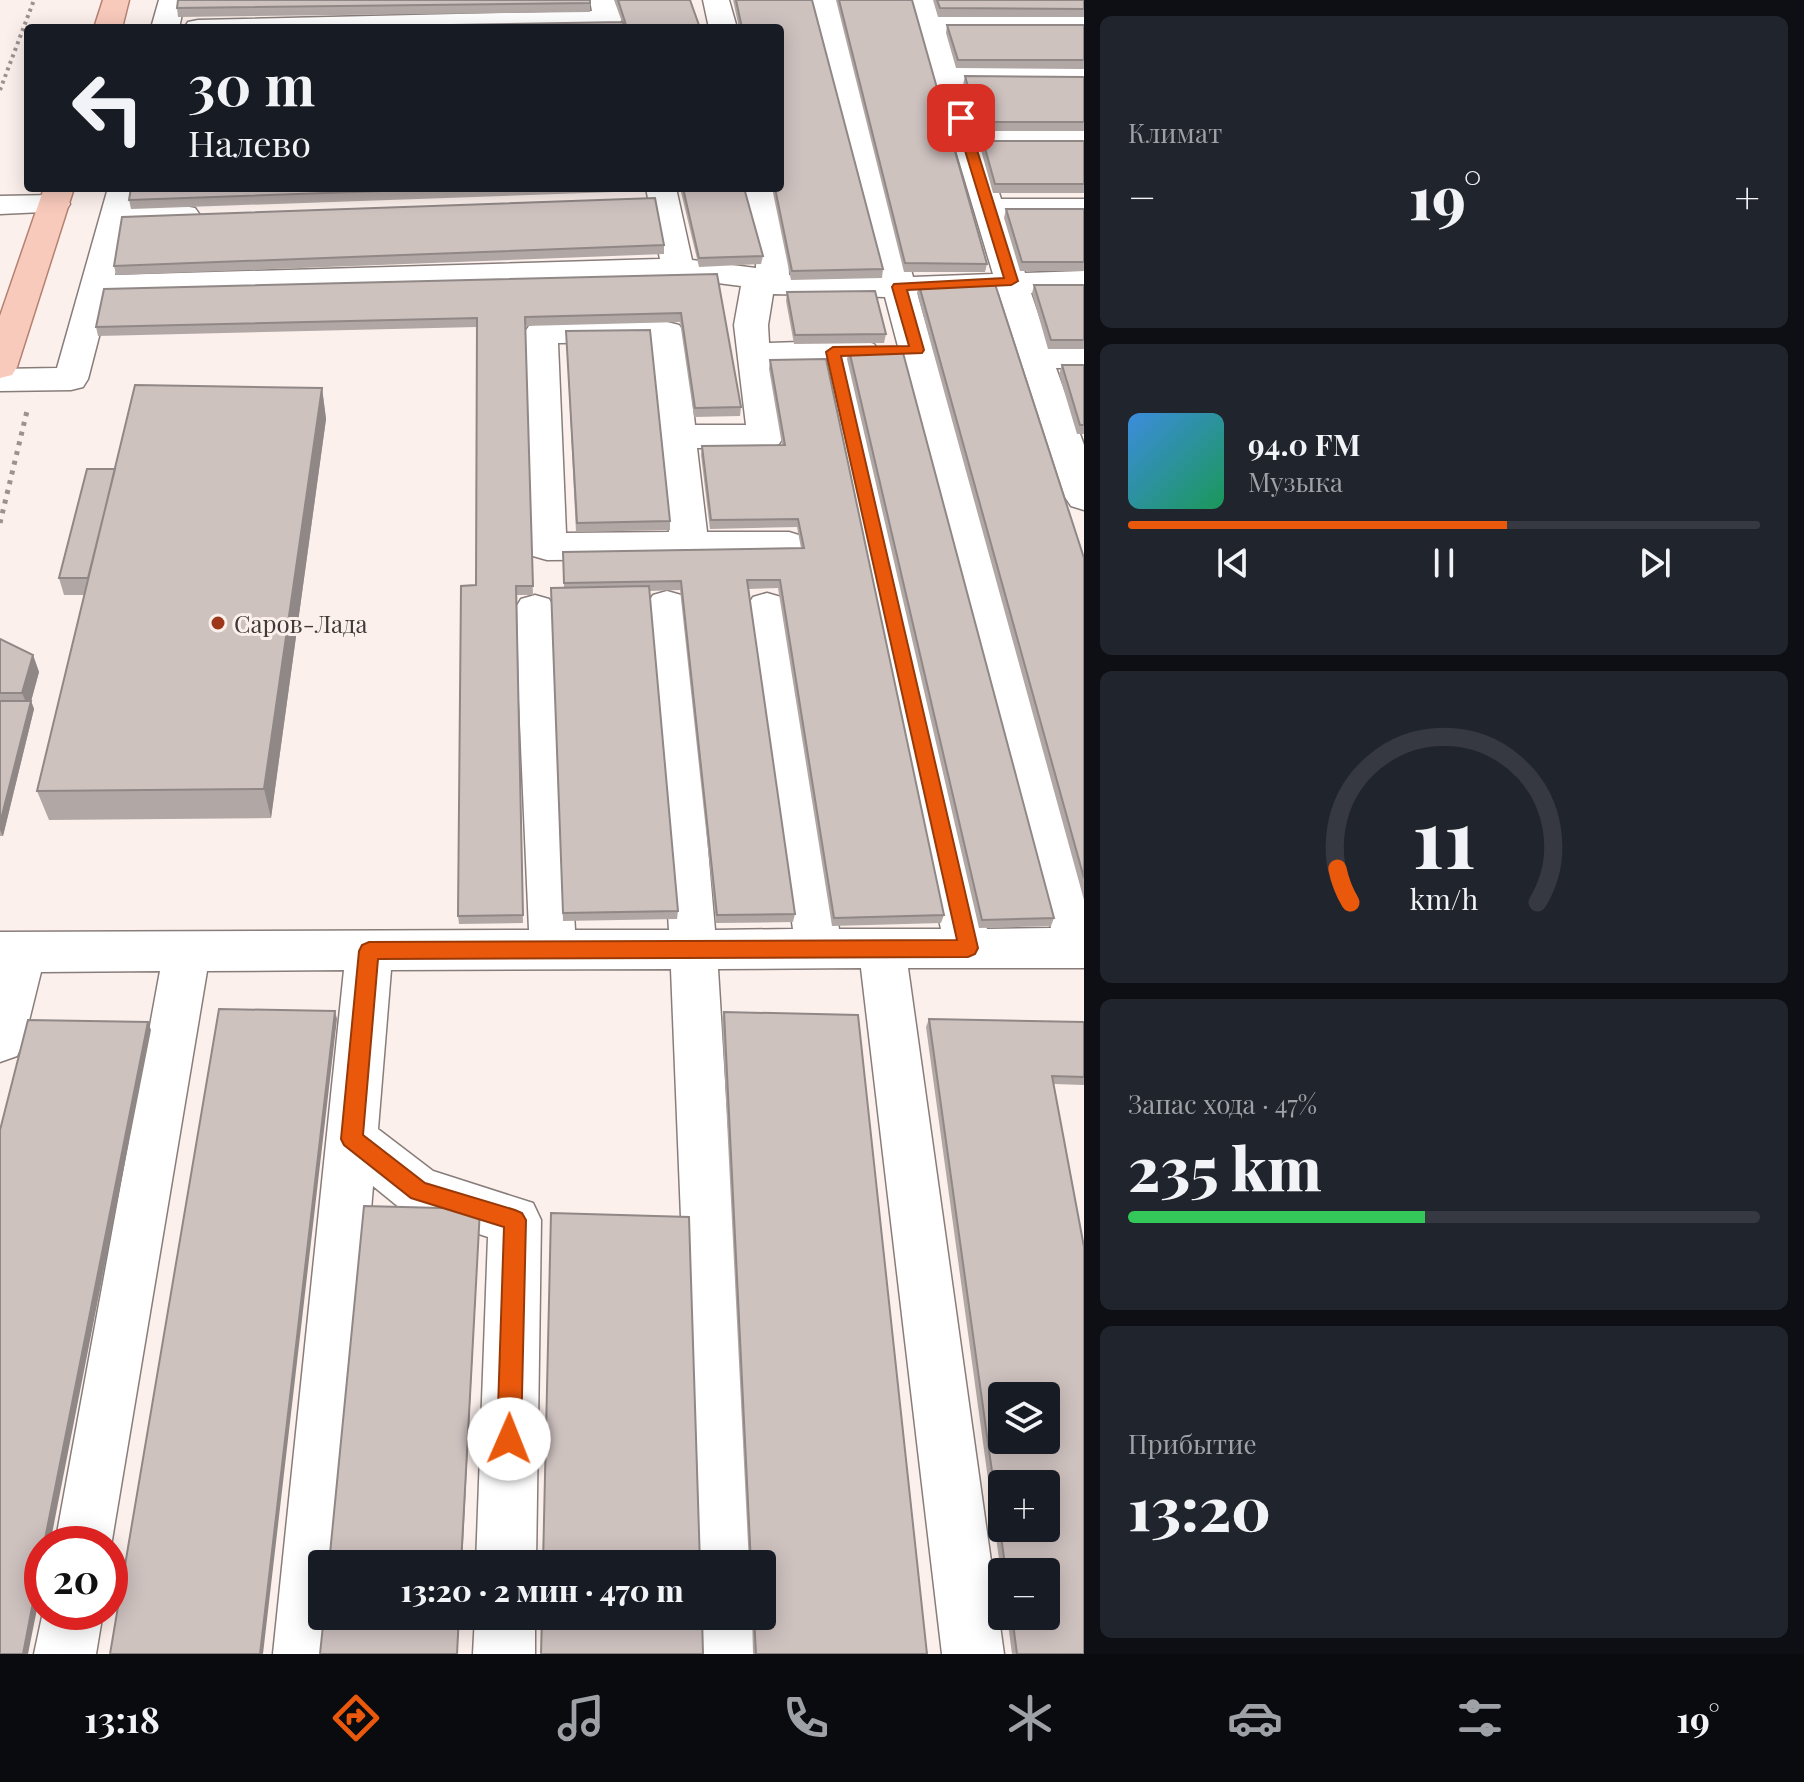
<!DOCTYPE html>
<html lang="ru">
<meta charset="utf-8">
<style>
body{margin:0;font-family:"Playfair Display",serif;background:#20242c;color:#f1f3f6;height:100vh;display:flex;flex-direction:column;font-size:30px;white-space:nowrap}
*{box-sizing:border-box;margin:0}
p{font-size:26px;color:#9ea1a6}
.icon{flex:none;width:44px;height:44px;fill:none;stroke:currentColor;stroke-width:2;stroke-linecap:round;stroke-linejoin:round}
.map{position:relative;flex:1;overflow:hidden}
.side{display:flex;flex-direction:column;gap:16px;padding:16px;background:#0d0f14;width:720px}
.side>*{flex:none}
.hud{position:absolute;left:24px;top:24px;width:760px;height:168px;border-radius:8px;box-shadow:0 4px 20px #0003;background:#171b24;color:#f1f3f6;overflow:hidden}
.buttons{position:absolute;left:988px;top:1382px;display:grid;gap:16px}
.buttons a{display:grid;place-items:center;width:72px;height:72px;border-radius:8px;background:#171b24;box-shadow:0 4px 20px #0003;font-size:40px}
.speed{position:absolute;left:24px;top:1526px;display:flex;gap:16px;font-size:40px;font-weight:700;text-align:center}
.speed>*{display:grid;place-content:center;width:104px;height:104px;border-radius:50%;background:#171b24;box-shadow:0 4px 20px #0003;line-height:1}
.speed .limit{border:12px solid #d22;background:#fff;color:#111}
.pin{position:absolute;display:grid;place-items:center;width:68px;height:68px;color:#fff;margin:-34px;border-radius:16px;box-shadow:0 4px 12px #0006}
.me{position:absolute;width:88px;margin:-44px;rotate:1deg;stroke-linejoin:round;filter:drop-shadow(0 0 6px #0008)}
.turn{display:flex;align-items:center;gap:28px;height:168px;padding:0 32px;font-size:36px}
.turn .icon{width:104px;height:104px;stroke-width:2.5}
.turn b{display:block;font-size:56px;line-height:68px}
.big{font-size:60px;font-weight:800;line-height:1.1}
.side .card{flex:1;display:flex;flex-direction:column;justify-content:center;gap:12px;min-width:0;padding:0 28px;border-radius:12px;background:#20242c}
.side .dial{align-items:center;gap:0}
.dial svg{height:208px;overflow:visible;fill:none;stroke:#363941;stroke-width:7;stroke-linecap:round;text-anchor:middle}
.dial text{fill:#f1f3f6;stroke:none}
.song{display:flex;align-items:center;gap:24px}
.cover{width:96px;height:96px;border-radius:12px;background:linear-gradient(135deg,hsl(210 70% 55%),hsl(150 70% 35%))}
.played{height:8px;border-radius:4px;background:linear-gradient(90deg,#ea580c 60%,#363941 60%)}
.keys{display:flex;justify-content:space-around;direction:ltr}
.heat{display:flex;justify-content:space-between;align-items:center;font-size:44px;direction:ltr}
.charge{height:12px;border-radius:6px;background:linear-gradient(90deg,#34c759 47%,#363941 0)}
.trip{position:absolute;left:308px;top:1550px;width:468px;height:80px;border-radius:8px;background:#171b24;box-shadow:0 4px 20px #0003;font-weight:800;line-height:80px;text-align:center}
.dock{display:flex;height:128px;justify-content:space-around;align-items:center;background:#090b0e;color:#9ea1a6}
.dock .icon{width:56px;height:56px}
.dock .active{color:#ea580c}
.dock b{font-size:36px;color:#f1f3f6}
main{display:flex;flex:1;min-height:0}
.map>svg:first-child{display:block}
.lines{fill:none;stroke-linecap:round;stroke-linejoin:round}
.minor-casing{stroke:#887d7a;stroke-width:3}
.major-casing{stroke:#b58071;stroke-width:3}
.path-far1{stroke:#9b928f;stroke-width:4;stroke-dasharray:3 4;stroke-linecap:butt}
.path{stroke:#9b928f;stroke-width:5;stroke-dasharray:4 6;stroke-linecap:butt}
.minor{fill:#fff;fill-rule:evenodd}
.major{fill:#f8cabc;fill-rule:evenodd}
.wall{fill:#b1a7a4}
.shaded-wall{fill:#908886}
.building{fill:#cec2bf;stroke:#908886;stroke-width:2;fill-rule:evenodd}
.route{fill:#ea580c;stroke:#983908;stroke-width:2}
.poi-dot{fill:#9e3719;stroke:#fcf0ec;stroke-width:3}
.labels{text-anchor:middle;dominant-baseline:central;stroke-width:6;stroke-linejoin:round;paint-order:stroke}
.poi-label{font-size:24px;fill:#3f3a38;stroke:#fcf0ec;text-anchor:start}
</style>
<main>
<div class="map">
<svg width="1084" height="1654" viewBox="0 0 1084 1654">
<rect width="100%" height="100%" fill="#fcf0ec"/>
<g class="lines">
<defs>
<path id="minor" d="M159,0H185L179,28H151Z
M590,0H616L622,19L618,25L571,28H184L188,22L198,20L592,11Z
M703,0H729L737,28H709Z
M812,0H838L913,277L993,274L911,0H937L943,16L1084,17V33L948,32L959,67H1084V85H965L979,130H1084V148H985L1001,199H1084V217H1007L1025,273L1084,271V291L1031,293L1049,346H1084V368H1056L1084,445V510L1071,506L1065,497L999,294L918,296L1084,883V968H908L1004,1654H942L861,968L718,969L755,1564H695L671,969L391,970L378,1129L433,1171L533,1203L541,1220L536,1564H476L488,1237L400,1208L373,1186L342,1564H322V1616H338L335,1654H273L344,970L207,971L110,1552V1544H55L160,971L41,972L24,1041L17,1056L0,1062V932L529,930L515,609L521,599L535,595L549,599L555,609L575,930H669L647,605L653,595L667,591L681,595L687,605L715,930L793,929L747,607L753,597L767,593L781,597L787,607L839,929H941L818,363L772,364L784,436L779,444L766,448H697L707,532H789L802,536L808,545L802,554L789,558L547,560L533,556L528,547L524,333L529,326L541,323L667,322L679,325L684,332L695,425H746L734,325L741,286L678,278L110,294L88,379L83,387L71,390L0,391V369L57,368L108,188H134L132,207L184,206L195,208L200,215L195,222L127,226L115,275L660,259L646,188H676L692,260L756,268V249L744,188H774L788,249L789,275L880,277ZM773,294L885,297L1051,928L987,929L852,362L874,358L879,351L874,344L862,340L769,343L768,325ZM651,342L669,532L566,533L558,343Z
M54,195L65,197L70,204L65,211L0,214V196Z
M43,1612H103L96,1654H34Z
M475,1616H535V1654H473Z
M697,1616H757L760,1654H698Z"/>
<path id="major" d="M103,0H129L122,28H94Z
M44,188H74L17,367L12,375L0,378V316Z"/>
</defs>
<use href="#minor" class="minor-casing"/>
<use href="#major" class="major-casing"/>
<path class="path-far1" d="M0,90L34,0"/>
<path class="path" d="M0,523L27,411"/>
<use href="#minor" class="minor"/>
<use href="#major" class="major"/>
</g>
<path class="wall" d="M614,0H690L700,28H274L622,22Z
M733,0H812L883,269L882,278L791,280L772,188H780V28H739Z
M836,0H912L987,264L985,272H904Z
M933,0H1084V17H938Z
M590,3V12L178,17L177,8Z
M947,25H1084V69L956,68L946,33Z
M965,76L1084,77V131H976L963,85Z
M983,141H1084V193H993L981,150Z
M131,188H642V191L131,209L129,200Z
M680,188H744L763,256L761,264L699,267Z
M1006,209H1084V271H1020L1004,218Z
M664,245V254L116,275L114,266Z
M717,274L741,407L740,416L694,417L680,322L525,326L533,595H517L523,923L459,924L458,916L476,585L477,327L98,336L96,327Z
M919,285L1084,558V900L917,293Z
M1034,285H1084V349H1048L1032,293Z
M787,292L886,334L884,343L794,344L786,301Z
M566,331L670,521V530L576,532Z
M849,350L1054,918L1051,926L979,928L847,359Z
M770,360L944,915L941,923L832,926L778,588L748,589L795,914L793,922L716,923L680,590L649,591L678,911L677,919L563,921L551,596L564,587L563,552L801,548L797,527L710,529L701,455L702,446L782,445L769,369Z
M1062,365H1084V434H1077L1059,374Z
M322,388L326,419L271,818L49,820L37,791L84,595H64L59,578L115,469Z
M0,639L33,655L39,672L31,701L34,709L3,836H0Z
M724,1012L927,1654H753L752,1616H762V1564H749L722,1020Z
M929,1019L1084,1022V1085L1054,1084L1084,1654H1012L1007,1616H1046V1572H1002V1581L926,1027Z"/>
<path class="shaded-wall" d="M322,388L326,419L271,818L264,789Z
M33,655L39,672L29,709L22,693Z
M31,701L34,709L3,836L0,830V823Z
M335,1011L337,1019L263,1654H260Z
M148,1022L151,1030L50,1544H44Z
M480,1209L462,1564H461Z
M42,1556V1584L28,1654H23Z"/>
<path class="building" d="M178,0H590V3L177,8Z
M618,0H690L700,28H627Z
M736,0H812L883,269L792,271L775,188H780V28H742Z
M839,0H912L987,264L905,263Z
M937,0H1084V9L940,8Z
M623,22L624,28H274Z
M947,25H1084V60H958Z
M965,76L1084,77V122H978Z
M983,141H1084V184H995Z
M131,188H467L129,200Z
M683,188H744L763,256L699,258Z
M655,198L664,245L114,266L122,217Z
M1006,209H1084V262H1022Z
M717,274L741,407L695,408L681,313L525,317L533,586H516L523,915L458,916L461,586L476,585L477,318L96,327L104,289Z
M995,284L1084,558V878L919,285Z
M1034,285H1084V340H1051Z
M875,291L886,334L795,335L787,292Z
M650,330L670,521L577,523L566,331Z
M902,349L1054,918L982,920L849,350Z
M826,359L944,915L834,918L780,580H747L795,914L717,915L681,581L564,583L563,552L804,548L798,519L711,520L702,446L785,445L770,360Z
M1062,365H1084V425H1080Z
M135,385L322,388L264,789L37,791Z
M87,469H115L88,578H59Z
M649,586L678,911L563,913L551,588Z
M0,639L33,655L22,693H0Z
M0,701H31L0,823Z
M219,1009L335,1011L260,1654H110Z
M724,1012L858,1015L927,1654H756L754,1616H762V1564H751Z
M929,1019L1084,1022V1077L1052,1076L1084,1247V1654H1017L1012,1616H1046V1572H1006ZM1002,1396H1046V1440H1002ZM1002,1484H1046V1528H1002Z
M28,1020L148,1022L44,1544H42V1556L23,1654H0V1130Z
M364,1206L480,1209L461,1564H329Z
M551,1213L689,1217L700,1564H543Z
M324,1616H459L457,1654H320Z
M542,1616H702L703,1654H541Z"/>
<path class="route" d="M957,115L967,118L1018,281L1011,285L907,290L924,350L922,353L841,356L978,948L975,954L968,957L378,959L363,1135L425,1183L515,1210L522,1213L526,1220L521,1439L517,1447L509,1451L501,1447L497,1439L504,1227L411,1198L344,1145L341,1139L359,951L362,945L369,942L957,940L826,352L833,347L909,346L892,287L894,284L1004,278L955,118Z"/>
<circle class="poi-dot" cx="218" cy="623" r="8"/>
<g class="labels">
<g class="poi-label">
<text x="234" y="623">Саров-Лада</text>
</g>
</g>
</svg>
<div class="buttons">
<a><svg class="icon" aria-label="layers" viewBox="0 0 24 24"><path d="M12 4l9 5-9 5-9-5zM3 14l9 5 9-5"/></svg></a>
<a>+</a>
<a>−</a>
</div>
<div class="speed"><div class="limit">20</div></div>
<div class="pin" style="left:961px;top:118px;background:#d93025"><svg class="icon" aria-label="arrive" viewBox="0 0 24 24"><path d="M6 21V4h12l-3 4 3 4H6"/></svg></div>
<svg class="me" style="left:509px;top:1439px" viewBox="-20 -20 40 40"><circle r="19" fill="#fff"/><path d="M0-13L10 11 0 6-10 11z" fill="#ea580c"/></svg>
<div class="trip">13:20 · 2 мин · 470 m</div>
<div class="hud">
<div class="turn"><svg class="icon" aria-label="left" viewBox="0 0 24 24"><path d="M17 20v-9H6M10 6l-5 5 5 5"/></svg><div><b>30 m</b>Налево</div></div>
</div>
</div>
<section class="side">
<div class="card"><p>Климат</p>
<div class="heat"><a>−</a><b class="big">19°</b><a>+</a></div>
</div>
<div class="card">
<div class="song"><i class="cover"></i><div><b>94.0 FM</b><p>Музыка</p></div></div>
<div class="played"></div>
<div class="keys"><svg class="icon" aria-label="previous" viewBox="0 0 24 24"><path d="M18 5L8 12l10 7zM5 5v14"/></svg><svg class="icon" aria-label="pause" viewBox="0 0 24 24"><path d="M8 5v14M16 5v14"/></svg><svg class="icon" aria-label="next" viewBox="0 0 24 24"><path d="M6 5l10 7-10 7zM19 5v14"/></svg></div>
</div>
<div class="card dial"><svg viewBox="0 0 100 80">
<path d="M14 69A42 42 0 1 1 86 69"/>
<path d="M14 69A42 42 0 0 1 9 56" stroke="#ea580c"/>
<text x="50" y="56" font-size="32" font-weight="700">11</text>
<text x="50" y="72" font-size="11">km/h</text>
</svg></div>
<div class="card"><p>Запас хода · 47%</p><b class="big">235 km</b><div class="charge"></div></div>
<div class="card"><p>Прибытие</p><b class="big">13:20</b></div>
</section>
</main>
<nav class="dock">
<b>13:18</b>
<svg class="icon active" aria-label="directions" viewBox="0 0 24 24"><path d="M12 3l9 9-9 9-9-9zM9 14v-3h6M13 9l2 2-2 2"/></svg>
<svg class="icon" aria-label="music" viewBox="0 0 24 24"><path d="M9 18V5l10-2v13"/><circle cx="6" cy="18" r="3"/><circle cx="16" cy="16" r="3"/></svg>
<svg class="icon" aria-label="phone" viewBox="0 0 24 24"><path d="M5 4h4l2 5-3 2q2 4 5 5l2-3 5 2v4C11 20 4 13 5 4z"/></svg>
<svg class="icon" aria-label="climate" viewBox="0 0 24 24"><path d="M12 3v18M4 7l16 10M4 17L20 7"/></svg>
<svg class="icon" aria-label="car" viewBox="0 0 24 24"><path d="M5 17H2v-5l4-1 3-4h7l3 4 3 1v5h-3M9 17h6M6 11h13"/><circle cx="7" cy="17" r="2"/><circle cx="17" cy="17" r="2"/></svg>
<svg class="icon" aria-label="filters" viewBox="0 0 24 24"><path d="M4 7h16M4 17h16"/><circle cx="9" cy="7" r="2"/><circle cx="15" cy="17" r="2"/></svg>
<b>19°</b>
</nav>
